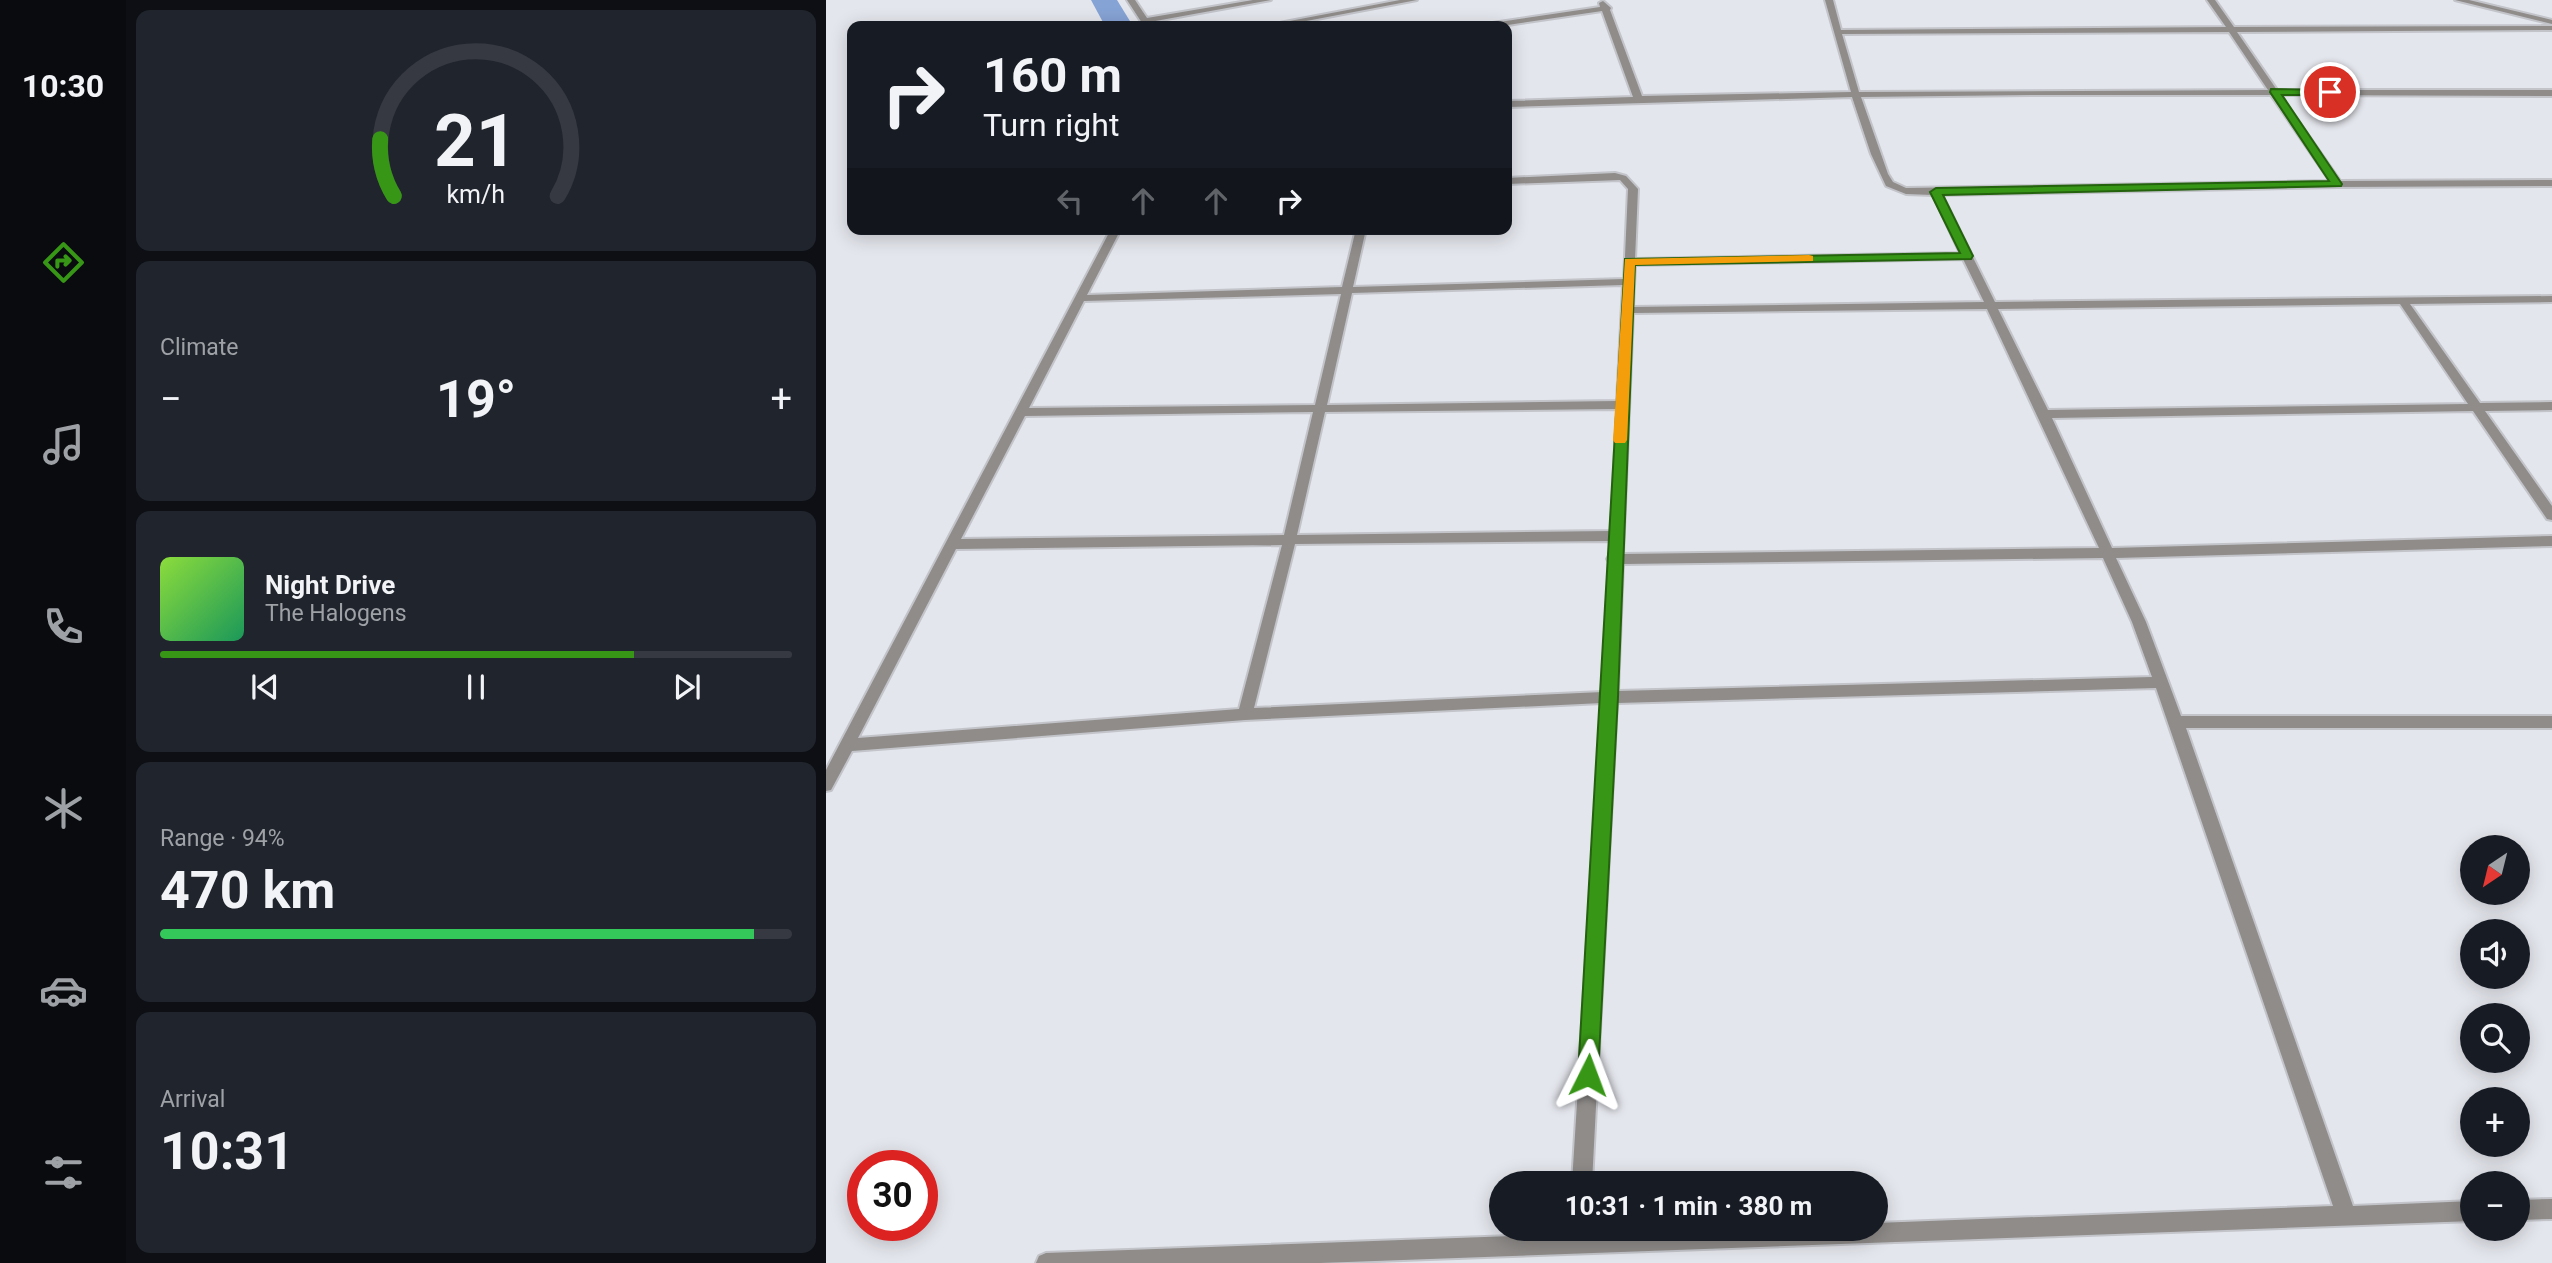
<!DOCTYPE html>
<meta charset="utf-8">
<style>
body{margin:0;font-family:Roboto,sans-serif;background:#20242c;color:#f1f3f6;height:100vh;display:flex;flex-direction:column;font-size:26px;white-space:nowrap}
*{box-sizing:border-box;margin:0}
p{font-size:23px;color:#9ea1a6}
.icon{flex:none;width:38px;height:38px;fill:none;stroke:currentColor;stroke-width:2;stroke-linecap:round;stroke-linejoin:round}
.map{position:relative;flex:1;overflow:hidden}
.details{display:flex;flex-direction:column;gap:10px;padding:10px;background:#0d0f14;width:700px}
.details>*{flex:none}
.hud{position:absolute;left:21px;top:21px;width:665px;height:214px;border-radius:14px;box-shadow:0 4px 18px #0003;background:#171b24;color:#f1f3f6;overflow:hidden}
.needle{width:46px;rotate:215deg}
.tools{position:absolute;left:1634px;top:835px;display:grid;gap:14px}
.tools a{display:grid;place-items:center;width:70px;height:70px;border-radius:50%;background:#171b24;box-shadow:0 4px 18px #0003;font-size:35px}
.speed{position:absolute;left:21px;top:1150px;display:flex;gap:14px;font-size:35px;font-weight:700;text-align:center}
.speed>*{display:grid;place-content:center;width:91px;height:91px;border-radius:50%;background:#171b24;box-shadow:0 4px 18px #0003;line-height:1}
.speed .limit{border:10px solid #d22;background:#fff;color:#111}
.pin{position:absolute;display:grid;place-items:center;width:60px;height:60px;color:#fff;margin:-30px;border:4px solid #fff;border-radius:50%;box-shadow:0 2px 7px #0007}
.me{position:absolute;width:77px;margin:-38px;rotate:3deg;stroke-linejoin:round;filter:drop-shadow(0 0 5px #0008)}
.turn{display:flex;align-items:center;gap:24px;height:147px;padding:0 21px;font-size:32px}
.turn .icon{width:91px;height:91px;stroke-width:2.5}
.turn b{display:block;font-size:49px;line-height:60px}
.lanes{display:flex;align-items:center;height:66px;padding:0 21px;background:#0003;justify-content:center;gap:35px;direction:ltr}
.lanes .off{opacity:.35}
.big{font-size:52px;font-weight:700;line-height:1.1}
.details .tile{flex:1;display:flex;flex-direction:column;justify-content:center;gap:10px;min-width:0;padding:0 24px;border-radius:14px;background:#20242c}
.details .dial{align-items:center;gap:0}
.dial svg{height:182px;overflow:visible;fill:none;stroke:#363941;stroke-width:7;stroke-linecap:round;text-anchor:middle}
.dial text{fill:#f1f3f6;stroke:none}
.song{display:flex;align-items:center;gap:21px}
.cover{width:84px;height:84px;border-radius:10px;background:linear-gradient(135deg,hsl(90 70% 55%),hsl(150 70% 35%))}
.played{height:7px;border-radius:4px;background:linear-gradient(90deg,#379616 75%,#363941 75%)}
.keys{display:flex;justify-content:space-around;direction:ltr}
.heat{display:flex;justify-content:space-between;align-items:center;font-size:38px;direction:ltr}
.charge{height:10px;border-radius:5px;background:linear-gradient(90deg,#34c759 94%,#363941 0)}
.trip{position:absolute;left:663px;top:1171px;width:399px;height:70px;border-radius:35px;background:#171b24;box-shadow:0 4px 18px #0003;font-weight:700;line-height:70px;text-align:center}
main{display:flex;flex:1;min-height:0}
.menu{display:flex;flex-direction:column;width:126px;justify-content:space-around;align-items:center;background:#090b0e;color:#9ea1a6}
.menu .icon{width:49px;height:49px}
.menu .selected{color:#379616}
.menu b{font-size:32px;color:#f1f3f6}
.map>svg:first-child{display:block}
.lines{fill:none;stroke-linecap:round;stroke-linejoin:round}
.canal{fill:#86a3d5;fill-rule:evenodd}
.minor-casing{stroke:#c2c4ca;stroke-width:4}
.minor{fill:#8f8c8a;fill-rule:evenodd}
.route{fill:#379616;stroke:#24620e;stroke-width:2}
.slow{fill:#f59e0b}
</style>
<main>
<nav class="menu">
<b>10:30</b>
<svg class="icon selected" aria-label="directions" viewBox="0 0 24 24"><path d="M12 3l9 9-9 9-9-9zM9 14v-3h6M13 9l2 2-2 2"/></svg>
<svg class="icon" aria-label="music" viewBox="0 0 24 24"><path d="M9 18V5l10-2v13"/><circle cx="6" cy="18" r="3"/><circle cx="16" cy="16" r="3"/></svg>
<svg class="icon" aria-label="phone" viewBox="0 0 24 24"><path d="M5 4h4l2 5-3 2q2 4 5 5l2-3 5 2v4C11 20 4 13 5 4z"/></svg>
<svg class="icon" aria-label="climate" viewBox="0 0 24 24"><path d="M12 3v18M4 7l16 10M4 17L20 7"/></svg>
<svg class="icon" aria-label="car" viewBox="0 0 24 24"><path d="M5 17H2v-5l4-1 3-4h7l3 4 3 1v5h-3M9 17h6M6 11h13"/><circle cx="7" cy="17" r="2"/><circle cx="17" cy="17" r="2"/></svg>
<svg class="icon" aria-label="filters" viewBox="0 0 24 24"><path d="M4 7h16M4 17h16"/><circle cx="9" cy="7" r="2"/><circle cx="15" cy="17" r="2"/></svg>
</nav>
<section class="details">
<div class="tile dial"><svg viewBox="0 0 100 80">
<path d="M14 69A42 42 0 1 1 86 69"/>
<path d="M14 69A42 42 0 0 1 8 44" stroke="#379616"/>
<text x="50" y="56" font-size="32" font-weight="700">21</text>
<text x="50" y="72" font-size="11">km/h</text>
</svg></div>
<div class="tile"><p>Climate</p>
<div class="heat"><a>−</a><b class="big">19°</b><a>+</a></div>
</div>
<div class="tile">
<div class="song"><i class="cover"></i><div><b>Night Drive</b><p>The Halogens</p></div></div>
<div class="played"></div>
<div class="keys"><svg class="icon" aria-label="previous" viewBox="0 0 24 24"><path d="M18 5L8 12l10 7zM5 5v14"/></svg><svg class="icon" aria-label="pause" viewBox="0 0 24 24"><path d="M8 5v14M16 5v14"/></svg><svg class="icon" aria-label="next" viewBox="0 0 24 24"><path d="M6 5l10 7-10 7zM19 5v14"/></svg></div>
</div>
<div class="tile"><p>Range · 94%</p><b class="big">470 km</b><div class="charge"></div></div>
<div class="tile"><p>Arrival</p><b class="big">10:31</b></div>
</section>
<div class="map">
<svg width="1726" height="1263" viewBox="0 0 1726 1263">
<rect width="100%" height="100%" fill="#e4e6ed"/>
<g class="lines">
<path class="canal" d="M265,0H291L307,26H279Z"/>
<defs>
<path id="minor" d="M301,0H309L321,18L427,0H445L324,22L326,26H318Z
M574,0H591L454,26H438Z
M999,0H1007L1015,30L1400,27L1381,0H1389L1408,27L1726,26V30L1411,32L1451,90H1726V96L1454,95L1514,181L1726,180V186L1511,187L1116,195L1169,302L1726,296V302L1584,304L1654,403L1726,402V410L1659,411L1726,506V520L1721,519L1647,411L1226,418L1286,548L1726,536V546L1290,558L1320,622L1355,716H1726V728H1360L1527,1206L1647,1201V1221L494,1263H210L213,1256L220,1253L743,1234V1228H763V1233L895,1228H1050V1223L1507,1206L1330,688L791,703L766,1183H746L776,703L419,720L26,751L5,790L0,791V770L285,229H295L261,295L516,287L530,229H540L527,287L798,279L802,189L794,180L681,184V178L789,173L800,176L812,189L809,259L1134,253L1107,195L1080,194L1060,186L1045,154L1026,97L681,107V101L807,97L776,11L675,26H656L660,24L774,7L773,3L777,1L785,8L784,10L816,96L1025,92ZM1403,32L1442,90L1033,92L1016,34ZM1204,95H1445L1504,181L1080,188L1067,182L1062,174L1035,97ZM1137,259L1158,302L807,307L809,265ZM797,285L791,401L501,405L526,293ZM515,294L489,405L203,408L258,301ZM1574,304L1642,404L1222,410L1172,309ZM1161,309L1273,548L797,554L807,313ZM791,409L785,531L471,535L499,412ZM487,412L458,535L135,539L199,416ZM785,541L784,555L781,559L783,562L777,692L428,708L469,544ZM456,545L413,709L32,738L130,549ZM1277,558L1306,622L1326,677L792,691L797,564Z
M1629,0H1643L1726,20V24Z
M1726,1199V1219L1692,1220V1200Z"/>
</defs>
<use href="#minor" class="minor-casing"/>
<use href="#minor" class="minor"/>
</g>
<path class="route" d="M1445,89L1508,90V94L1504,95H1456L1516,184L1515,186L1117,195L1147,256L1145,259L809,265L792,697L772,1075L769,1082L762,1085L755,1082L752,1075L799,259L1134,253L1104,192L1110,188L1503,181L1444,92Z"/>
<path class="slow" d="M983,255L987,256V261L809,265L801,440L799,443H789L787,440L799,259Z"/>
</svg>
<div class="tools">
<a><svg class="needle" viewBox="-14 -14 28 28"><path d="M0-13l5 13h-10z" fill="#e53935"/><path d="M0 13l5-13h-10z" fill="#9ea1a6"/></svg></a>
<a><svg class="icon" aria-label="sound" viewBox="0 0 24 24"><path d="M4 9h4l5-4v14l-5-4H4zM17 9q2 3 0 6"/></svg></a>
<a><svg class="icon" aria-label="search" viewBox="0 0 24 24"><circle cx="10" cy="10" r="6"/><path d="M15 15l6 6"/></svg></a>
<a>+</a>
<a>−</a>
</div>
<div class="speed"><div class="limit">30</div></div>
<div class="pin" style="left:1504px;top:92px;background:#d93025"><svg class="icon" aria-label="arrive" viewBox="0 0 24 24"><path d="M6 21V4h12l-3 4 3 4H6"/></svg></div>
<svg class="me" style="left:762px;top:1075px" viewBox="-20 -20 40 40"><path d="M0-17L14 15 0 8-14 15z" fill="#379616" stroke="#fff" stroke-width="4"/></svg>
<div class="trip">10:31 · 1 min · 380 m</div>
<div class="hud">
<div class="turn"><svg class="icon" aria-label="right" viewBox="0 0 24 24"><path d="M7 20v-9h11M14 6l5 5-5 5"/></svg><div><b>160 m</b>Turn right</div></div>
<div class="lanes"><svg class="icon off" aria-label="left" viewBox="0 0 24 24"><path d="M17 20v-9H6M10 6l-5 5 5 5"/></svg><svg class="icon off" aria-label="ahead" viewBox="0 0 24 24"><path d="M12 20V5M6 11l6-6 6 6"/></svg><svg class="icon off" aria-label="ahead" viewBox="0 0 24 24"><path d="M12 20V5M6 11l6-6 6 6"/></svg><svg class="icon" aria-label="right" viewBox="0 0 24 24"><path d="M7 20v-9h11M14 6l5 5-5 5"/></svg></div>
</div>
</div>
</main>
